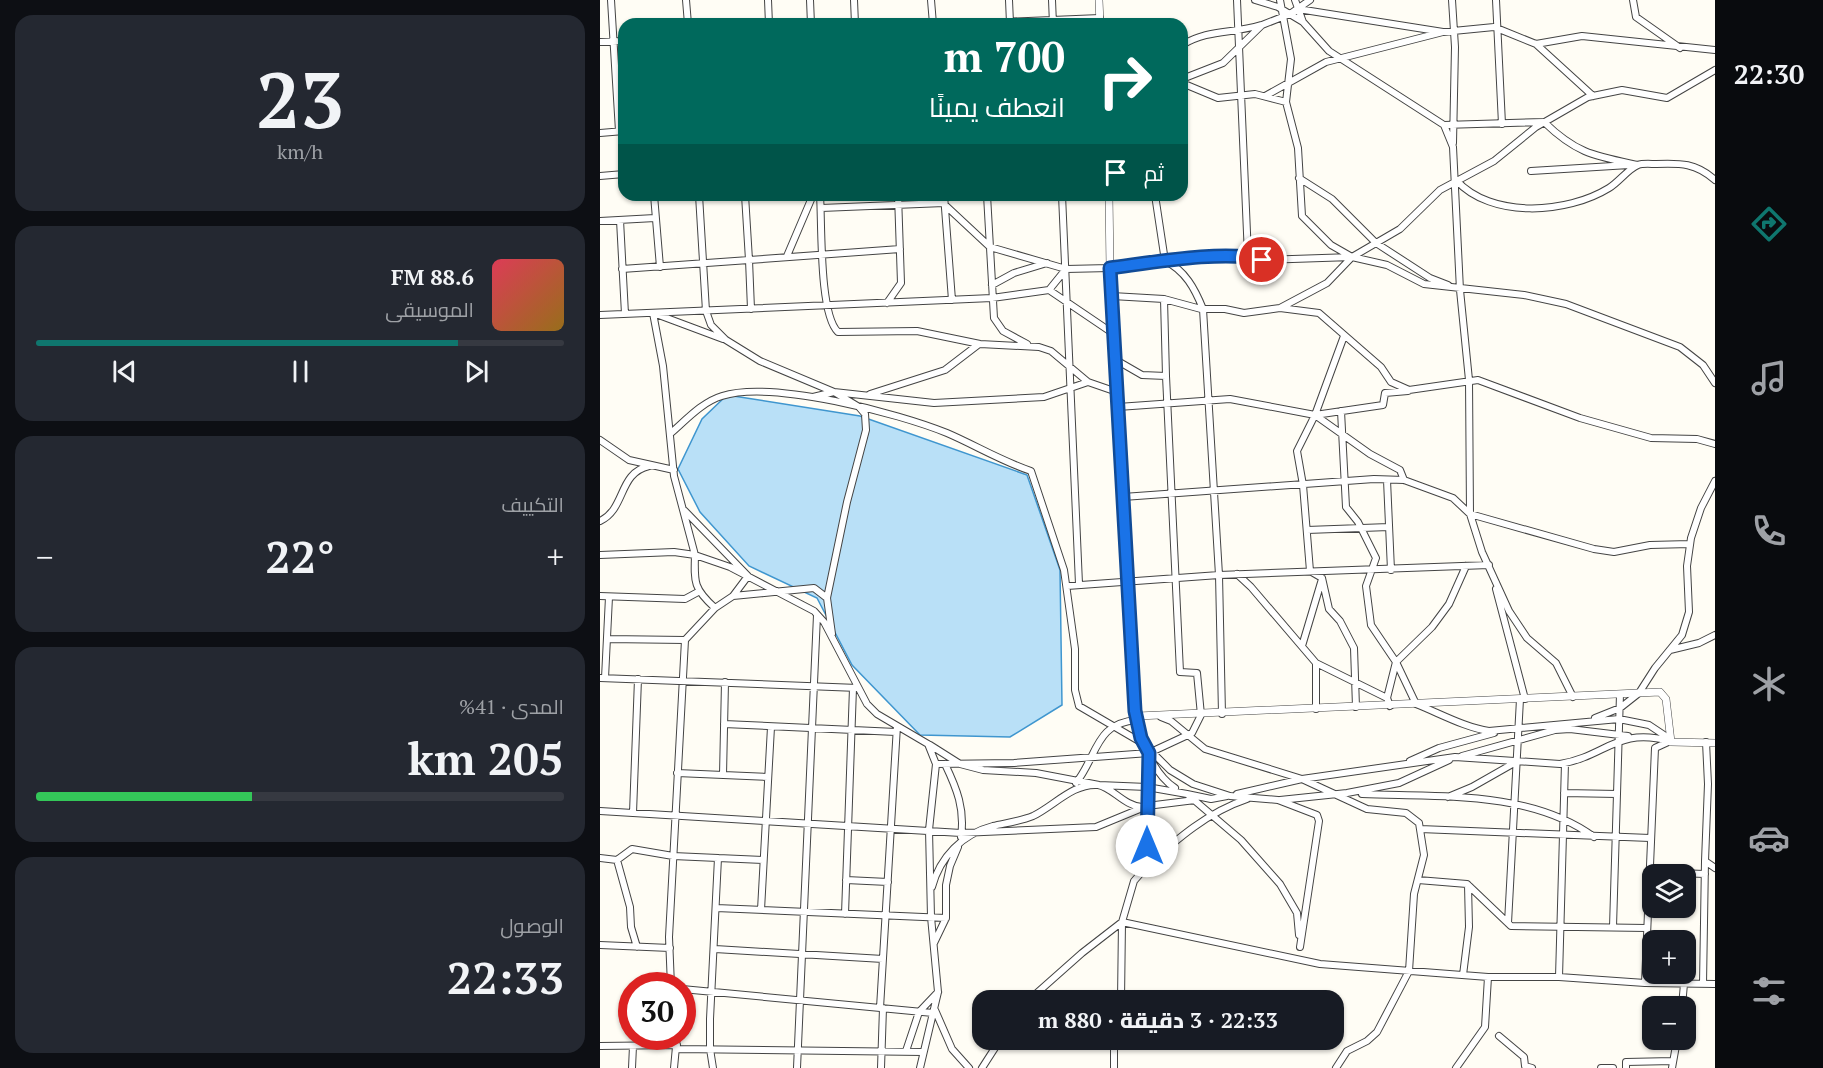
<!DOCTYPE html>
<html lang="ar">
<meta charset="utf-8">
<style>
body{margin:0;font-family:"PT Serif",Cairo,serif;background:#242831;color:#f1f3f6;direction:rtl;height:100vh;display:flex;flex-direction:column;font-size:22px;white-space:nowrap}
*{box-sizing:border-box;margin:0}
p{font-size:20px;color:#9ea1a6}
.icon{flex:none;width:33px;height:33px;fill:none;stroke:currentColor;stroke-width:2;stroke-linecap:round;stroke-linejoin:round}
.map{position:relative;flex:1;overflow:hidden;direction:ltr}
.drawer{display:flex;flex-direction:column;gap:15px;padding:15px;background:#0d0f14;width:600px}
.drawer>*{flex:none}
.banner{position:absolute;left:18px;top:18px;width:570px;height:183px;border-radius:18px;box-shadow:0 2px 4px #0004;direction:rtl;background:#00695c;color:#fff;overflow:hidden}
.controls{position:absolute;left:1042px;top:864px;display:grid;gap:12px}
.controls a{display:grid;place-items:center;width:54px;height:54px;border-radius:12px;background:#171b24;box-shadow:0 2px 4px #0004;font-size:30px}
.speed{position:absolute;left:18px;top:972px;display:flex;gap:12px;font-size:30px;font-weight:700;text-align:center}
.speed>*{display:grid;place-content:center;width:78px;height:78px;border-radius:50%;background:#171b24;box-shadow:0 2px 4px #0004;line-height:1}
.speed .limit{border:9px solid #d22;background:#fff;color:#111}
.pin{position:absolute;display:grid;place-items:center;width:51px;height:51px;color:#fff;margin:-26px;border:3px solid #fff;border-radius:50%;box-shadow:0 2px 6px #0007}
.me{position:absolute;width:66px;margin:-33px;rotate:0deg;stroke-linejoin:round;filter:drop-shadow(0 0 4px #0008)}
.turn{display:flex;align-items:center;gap:21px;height:126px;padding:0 24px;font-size:27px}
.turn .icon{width:78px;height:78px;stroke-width:2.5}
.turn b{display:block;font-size:42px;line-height:51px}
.then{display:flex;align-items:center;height:57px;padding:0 24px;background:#0003;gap:12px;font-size:22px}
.big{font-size:45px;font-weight:800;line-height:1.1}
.drawer .card{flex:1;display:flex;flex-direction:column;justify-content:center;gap:9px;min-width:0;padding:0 21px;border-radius:18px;background:#242831}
.drawer .dial{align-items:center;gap:0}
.dial b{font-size:78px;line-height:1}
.song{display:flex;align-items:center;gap:18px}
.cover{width:72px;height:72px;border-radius:9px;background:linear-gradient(135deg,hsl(350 70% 55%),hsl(40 70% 35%))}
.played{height:6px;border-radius:3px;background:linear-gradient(90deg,#0f766e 80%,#363941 80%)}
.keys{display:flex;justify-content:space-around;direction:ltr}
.heat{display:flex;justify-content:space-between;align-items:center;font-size:33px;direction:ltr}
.charge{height:9px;border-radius:4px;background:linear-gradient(90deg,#34c759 41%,#363941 0)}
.trip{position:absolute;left:372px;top:990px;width:372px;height:60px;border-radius:18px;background:#171b24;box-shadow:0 2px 4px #0004;font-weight:800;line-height:60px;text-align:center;direction:rtl}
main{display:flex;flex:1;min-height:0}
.tab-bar{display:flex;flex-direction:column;width:108px;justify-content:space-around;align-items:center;background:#090b0e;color:#9ea1a6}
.tab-bar .icon{width:42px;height:42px}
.tab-bar .current{color:#0f766e}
.tab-bar b{font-size:27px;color:#f1f3f6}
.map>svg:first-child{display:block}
.water{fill:#b9e0f7;stroke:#3f96cf;stroke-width:1.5}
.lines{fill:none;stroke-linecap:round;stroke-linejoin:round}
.minor-casing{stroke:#444;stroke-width:8}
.tertiary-casing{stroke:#444;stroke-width:8}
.minor{stroke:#fff;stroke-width:6}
.tertiary{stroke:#fff;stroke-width:7}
.route-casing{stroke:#114b97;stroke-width:15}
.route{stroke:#1a73e8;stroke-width:10}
</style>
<main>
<nav class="tab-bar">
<b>22:30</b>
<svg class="icon current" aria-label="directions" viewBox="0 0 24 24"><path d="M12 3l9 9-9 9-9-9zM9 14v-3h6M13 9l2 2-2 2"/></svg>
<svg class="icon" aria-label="music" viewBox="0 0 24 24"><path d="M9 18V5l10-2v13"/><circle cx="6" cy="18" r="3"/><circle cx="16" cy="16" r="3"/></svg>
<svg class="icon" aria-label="phone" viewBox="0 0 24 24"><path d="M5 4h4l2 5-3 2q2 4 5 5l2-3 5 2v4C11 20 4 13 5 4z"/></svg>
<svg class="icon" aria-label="climate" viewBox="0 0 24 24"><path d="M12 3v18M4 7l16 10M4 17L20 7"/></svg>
<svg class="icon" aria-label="car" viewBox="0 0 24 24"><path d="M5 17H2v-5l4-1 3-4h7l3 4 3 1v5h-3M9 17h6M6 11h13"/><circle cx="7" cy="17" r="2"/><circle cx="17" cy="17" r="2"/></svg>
<svg class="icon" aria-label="filters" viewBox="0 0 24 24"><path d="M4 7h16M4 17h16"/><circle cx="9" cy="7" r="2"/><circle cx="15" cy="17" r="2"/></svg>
</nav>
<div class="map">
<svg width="1115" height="1068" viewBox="0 0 1115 1068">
<rect width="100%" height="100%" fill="#fffdf5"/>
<path class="water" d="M127,395L260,416L427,475L460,570L462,705L410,737L320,735L252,665L217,598L149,566L100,512L78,469L102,419Z"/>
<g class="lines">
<defs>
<path id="minor" d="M11,0L19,131
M86,0L88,24
M168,0L169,24
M210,0L211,24
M254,0L255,24
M331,0L333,24
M409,0L410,23
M452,0L453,24
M637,0L648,256
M655,0L678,7L703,22
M680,0L691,59L686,102
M695,0L703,22L729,51L844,125L853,147L860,290L869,380L870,514L882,552L909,611L927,638L956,663L973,697
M852,0L855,47L853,143
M896,0L902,124
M1033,0L1036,17L1080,48
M698,9L843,32L894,27L936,44L982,36L1115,50
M351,24L500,18
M0,42L24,41
M936,44L993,96
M582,45C609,29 631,34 661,25
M582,79L623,63L662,25L690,14L710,0
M582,83L618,98L655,94L686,102L698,148L702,216L731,245L752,257
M665,96L726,62L843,32
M844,125L944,122C977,154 995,156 1038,165
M0,133L24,131
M931,171L1029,165
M0,176L24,174
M699,178L732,199L776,243L830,278L848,285
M856,180C891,219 967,214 1009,188C1019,182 1028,169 1038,165C1043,163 1051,164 1056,164C1081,163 1096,163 1115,180
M54,195L60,267
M99,195L106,311L111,325L126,340L160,361L234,392L259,407L265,414L266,430L247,502L227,598L232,634
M220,195C222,224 219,314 238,332L317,331L380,344L439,347L451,351L488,382
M344,195L352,300
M387,195L394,318L403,331L427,344
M462,195L479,584
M555,195L565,261C585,270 595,289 603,309L619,575L622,714
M345,205L390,247L466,269L510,268L565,261L648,256L662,260L752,257L787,265L824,284L924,295L966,304L1080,347L1103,365L1115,383
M221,208L344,203
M20,220L25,314
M0,221L55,218
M187,256L213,195
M22,269L149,260L145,195
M392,285L414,273L447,263
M449,290L514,334
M512,296L564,299L601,309H625L644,313L680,308L719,313L781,367L791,382L809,390L878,380L980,418L1051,438L1097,439L1115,444
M564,299L566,376
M287,303L301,283L298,195
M680,308L727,283L752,257L800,229L840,190L894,161L936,127L988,97L1022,90L1067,98L1115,70
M151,309L149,260L300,249
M53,313L63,366L74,476L95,555L130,567L214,611L224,622L267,704L277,714L328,744L336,764L329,830L331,917L338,992L320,1068
M56,314L123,339
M0,315L392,298L449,290L466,269
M744,336L715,415L697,451L703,485L710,571L722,578L729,609L740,621L754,648L756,707
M270,394L345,370L379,344
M213,397L234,392L334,403L444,397L488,382L517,392
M518,407L630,399L715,415L783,405L785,393L808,391
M741,411L746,507L758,522L776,558L766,586L771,625L796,662L816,704C839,713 866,728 889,731L1019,719L1049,725L1070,739
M715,415L770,454L800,470L804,480
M71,433C86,420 102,402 122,396C172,380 298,413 347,433C375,445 401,461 431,471L464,570L475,649V690L479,706L544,744L570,770L593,784L630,796L678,800L717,815L719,821L700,947
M0,440L29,460L74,470
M787,480L791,570
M523,497L774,479L804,480L853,498L870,514L994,549L1014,552L1050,545L1090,544
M85,511L148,576L133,596
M0,521C26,509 18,473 49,466
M707,530L789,527
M0,555L74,552L95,555C94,583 94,589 115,608L85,640L69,937L71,986
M637,574L651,587L716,663V709
M467,586L619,575L889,565
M896,589L925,699
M0,596L85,599L98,592
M115,608L133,596L214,588L227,598
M7,639L85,640
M702,646L722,579
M1070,650L1099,643L1115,635
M716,663L787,698
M0,678L258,688
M5,678L9,597
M790,706L787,698L796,662L832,627L849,604L866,566
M538,717C537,739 556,776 575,788
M561,717L571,721L605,749L702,779L767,809L806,813L819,823L824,855L814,894L809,971L777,1032L767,1041L747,1051L736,1068
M995,718L1020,708L1039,693L1055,668L1082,635L1089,612L1087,566L1091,538L1101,508L1115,481
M124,724L296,732
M1106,742L1108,784L1105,861L1115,868
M330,745L360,764L383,770L436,773L499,785L547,787L587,794L641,840L680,884L697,913L699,935
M862,756L955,730L970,729L1028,736
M810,761L839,748L894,733
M336,764L414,763L549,753L592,733L601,715L597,673L580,672L566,376L542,375L516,360
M345,764C357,789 365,809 361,837
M77,773L168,777
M123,775L125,682
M476,783C498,755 495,723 537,720
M964,793L1017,794
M587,794L611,799L627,796
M637,794L702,779L855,757L960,764C1007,756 1016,727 1070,741
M762,794C837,797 930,790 994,837
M848,797L872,787L916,762
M680,800L747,793L799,783L849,760
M0,811L361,833L496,827L547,806L595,800
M33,813L38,679
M820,829L1050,838
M0,858L17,860L30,907L31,927L37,947
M17,860L32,849L73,856L163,860
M547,866C577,839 608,812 647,799
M1049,872L1105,874
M246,880L288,882
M818,880L867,884L911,926L1047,928
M332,887C340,857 362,834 393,826C406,823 421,821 433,816C454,806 473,783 498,785C512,787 524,806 542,807
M116,908L346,918
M161,910L171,727
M245,914L253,688
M908,923L920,699
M1013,927L1020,694
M334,943L346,918V885L350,866L358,847
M0,945L70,948
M115,949L283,959
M863,975L869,927L868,885
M959,977L965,763
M1045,983L1055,748L1068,742
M1103,984L1105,861
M82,989L333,1013
M429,1000L482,953L522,922L534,881L547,866L549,753
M521,1000L522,922L720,964L888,977H959L1045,983L1115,984
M1082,1006L1084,984
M280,1008L297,726
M335,1010L352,1049L369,1068
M899,1036L924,1057L925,1066L932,1068
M514,1040V1068
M0,1046L77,1045
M77,1049L323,1052
M306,1051L319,1012L338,992
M32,1068L33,1046
M74,1068L77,1036
M113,1068L110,1049V1019L118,858
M197,1068L217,615
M281,1068L283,1008
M382,1068L400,1040
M856,1068L885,1027L888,977
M1001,1068H1013
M1026,1068V1062L1073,1061
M1072,1068L1077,1040"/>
<path id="tertiary" d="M499,0L500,24
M509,195L510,268L535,711L538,716L1060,692L1066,699L1071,742L1115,743"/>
</defs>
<use href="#minor" class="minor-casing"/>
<use href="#tertiary" class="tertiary-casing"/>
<use href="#minor" class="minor"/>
<use href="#tertiary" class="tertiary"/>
</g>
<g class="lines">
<defs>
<path id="route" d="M547,846L549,753L541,738L535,711L510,268C549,263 627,249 662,260"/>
</defs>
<use href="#route" class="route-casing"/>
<use href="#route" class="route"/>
</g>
</svg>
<div class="controls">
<a><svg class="icon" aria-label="layers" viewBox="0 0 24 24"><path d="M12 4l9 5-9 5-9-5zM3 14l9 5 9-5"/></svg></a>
<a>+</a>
<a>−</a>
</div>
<div class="speed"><div class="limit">30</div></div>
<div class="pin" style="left:662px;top:260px;background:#d93025"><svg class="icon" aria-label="arrive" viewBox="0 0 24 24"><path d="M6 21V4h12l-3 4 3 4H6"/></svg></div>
<svg class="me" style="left:547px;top:846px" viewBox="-20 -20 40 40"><circle r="19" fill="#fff"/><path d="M0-13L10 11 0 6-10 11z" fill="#1a73e8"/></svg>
<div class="trip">22:33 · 3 دقيقة · 880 m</div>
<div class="banner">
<div class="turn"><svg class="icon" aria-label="right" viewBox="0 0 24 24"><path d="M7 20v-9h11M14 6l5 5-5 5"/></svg><div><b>700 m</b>انعطف يمينًا</div></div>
<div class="then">ثم<svg class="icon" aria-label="arrive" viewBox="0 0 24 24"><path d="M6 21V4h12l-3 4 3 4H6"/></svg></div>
</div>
</div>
<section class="drawer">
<div class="card dial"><b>23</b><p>km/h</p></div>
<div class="card">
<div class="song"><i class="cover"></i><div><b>88.6 FM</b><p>الموسيقى</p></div></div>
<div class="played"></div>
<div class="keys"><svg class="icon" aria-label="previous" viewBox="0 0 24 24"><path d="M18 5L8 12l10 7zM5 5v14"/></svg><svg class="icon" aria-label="pause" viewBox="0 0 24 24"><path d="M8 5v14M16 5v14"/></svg><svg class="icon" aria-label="next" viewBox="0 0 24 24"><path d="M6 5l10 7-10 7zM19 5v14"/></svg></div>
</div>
<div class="card"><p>التكييف</p>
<div class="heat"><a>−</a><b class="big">22°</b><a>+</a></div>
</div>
<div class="card"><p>المدى · 41%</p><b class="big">205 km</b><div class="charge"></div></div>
<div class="card"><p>الوصول</p><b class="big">22:33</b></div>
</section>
</main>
